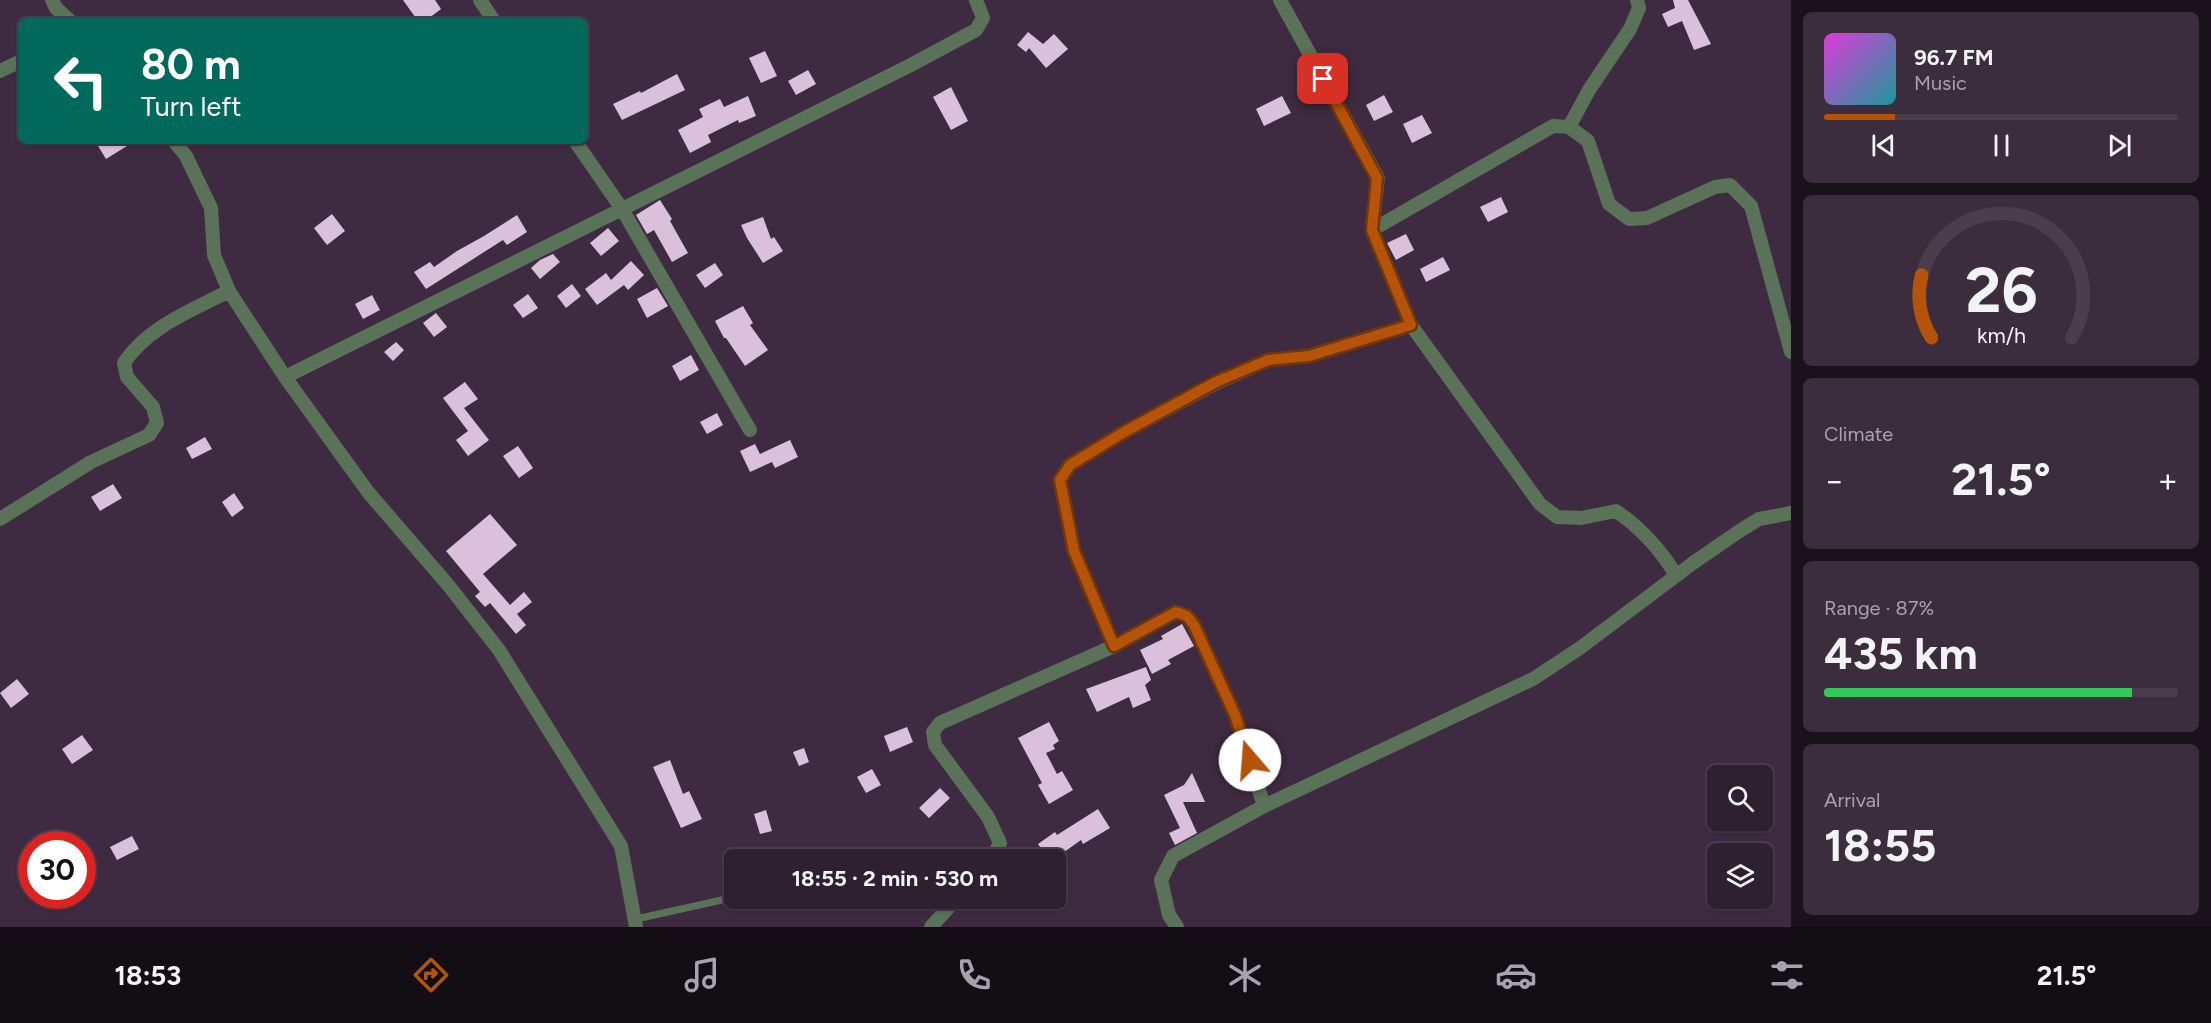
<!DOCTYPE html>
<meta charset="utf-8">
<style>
body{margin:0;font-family:Figtree,sans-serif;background:#3b2d3d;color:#f1f3f6;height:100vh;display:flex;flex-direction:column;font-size:22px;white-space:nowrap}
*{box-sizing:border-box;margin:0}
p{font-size:20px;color:#a7a3ab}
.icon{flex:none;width:33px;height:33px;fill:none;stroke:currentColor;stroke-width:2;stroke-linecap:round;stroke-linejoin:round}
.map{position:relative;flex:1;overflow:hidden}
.sheet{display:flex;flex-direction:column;gap:12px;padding:12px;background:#1a121b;width:420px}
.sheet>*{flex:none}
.top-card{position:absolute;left:18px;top:18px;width:570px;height:126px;border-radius:9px;box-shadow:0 2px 4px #0004,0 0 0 2px #4a3e4d;background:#00695c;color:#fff;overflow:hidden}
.controls{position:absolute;left:1707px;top:765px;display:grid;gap:12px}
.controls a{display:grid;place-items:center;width:66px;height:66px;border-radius:9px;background:#2f2031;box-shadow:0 2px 4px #0004,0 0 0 2px #4a3e4d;font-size:30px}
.speed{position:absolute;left:18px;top:831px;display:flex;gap:12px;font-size:30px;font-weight:700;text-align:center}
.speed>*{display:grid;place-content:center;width:78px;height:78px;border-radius:50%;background:#2f2031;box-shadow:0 2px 4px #0004,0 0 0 2px #4a3e4d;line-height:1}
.speed .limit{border:9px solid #d22;background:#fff;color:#111}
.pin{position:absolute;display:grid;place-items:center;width:51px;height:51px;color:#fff;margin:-26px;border-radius:12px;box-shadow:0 3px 9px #0006}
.me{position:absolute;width:66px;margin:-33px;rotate:342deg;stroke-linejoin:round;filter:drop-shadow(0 0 4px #0008)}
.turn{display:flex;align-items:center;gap:21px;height:126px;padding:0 24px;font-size:27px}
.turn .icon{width:78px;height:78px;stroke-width:2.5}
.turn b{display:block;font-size:42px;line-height:51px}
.big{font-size:45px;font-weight:700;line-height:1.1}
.sheet .widget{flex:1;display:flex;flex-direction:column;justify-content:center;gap:9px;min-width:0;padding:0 21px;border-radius:9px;background:#3b2d3d}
.sheet .dial{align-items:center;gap:0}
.dial svg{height:156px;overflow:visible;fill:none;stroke:#4a3e4d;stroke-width:7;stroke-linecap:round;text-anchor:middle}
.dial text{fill:#f1f3f6;stroke:none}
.song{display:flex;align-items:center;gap:18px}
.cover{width:72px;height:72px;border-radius:9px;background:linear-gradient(135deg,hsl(300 70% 55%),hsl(180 70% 35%))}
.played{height:6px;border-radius:3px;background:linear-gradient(90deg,#b45309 20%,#4a3e4d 20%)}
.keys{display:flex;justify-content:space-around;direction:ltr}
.heat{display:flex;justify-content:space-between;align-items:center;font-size:33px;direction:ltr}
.charge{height:9px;border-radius:4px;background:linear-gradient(90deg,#34c759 87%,#4a3e4d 0)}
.trip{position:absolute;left:724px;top:849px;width:342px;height:60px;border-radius:9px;background:#2f2031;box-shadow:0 2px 4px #0004,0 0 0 2px #4a3e4d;font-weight:700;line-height:60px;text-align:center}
.menu{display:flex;height:96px;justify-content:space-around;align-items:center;background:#130d14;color:#a7a3ab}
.menu .icon{width:42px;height:42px}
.menu .selected{color:#b45309}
.menu b{font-size:27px;color:#f1f3f6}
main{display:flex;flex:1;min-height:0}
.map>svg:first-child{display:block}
.building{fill:#dac0db}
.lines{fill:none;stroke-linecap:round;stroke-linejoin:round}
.service{stroke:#597258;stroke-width:7}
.minor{stroke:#597258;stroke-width:14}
.route-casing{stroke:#753606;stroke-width:15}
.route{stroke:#b45309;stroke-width:10}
</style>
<main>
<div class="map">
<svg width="1791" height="927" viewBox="0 0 1791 927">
<rect width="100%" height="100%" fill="#3f2b41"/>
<path class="building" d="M403,0H435L441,9L425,21H418Z
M1673,0H1688L1711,44L1694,50L1682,21L1668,27L1662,14L1675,8Z
M1028,32L1043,44L1054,34L1068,49L1046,68L1029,48L1026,52L1017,45Z
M765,51L777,76L761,83L749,58Z
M808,70L816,84L796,95L788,81Z
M677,74L685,90L622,120L613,104L640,91L641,93Z
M951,87L968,121L951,130L933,97Z
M1384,95L1393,112L1374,121L1366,105Z
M748,96L756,116L739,123L738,120L708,135L711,142L690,153L678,130L703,117L699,109L720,99L724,107Z
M1282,96L1291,113L1264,126L1256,109Z
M1422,115L1432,133L1412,143L1403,124Z
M95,141H135L106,159Z
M1501,197L1508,212L1488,222L1480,207Z
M660,200L672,219L670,221L688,253L672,262L654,230L647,234L636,215Z
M332,214L345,231L327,245L314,228Z
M517,215L527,232L507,245L503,240L426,289L414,272L430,262L434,267L457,251L484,236Z
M763,217L771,239L774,237L783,251L763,263L747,238L741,225Z
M608,228L619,241L601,256L590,243Z
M1406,234L1414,250L1396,260L1387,243Z
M553,254L560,262L540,279L531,268L540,260Z
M1443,257L1450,270L1426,282L1420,269Z
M631,261L644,275L628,290L624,285L597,305L585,289L606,273L611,280Z
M715,263L723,275L705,288L696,275Z
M572,284L581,296L566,308L557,296Z
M657,288L668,306L647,318L637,299Z
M528,294L538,308L523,318L513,305Z
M372,295L380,310L363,319L355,304Z
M743,306L753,323L750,325L768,350L745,366L726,338H724L715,321Z
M436,313L447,327L434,337L423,323Z
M396,342L404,350L393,361L384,352Z
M691,355L699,370L680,381L672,366Z
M465,382L478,399L464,408L489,440L468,456L456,440L468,431L443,398Z
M717,413L723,425L707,434L700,422Z
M205,437L212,449L192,459L186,448Z
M790,440L798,457L775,468L772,462L750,472L740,451L755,444L760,454Z
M518,446L533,468L519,478L503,456Z
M113,484L122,498L100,511L91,497Z
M234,493L244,508L232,517L222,502Z
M490,514L517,545L483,574L510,605L524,592L532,602L517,614L526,625L516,634L490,603L485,607L475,596L480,592L446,551Z
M1182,624L1194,646L1168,660L1171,664L1152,674L1140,650L1163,639L1161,636Z
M1146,667L1151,680L1145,685L1151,700L1133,708L1129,697L1097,712L1086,689Z
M17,679L29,694L11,708L0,693Z
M1049,722L1059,741L1053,745L1055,749L1046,753L1057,774L1062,771L1073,790L1049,804L1038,785L1042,783L1018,738Z
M907,727L913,742L890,752L884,736Z
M82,735L93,750L72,764L62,749Z
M804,748L809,762L799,766L793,752Z
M670,760L683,794L689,791L702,819L681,828L653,767Z
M872,769L881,785L866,793L857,777Z
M1192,773L1205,802H1183L1197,833L1175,845L1169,833L1180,828L1164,795L1184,785Z
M940,788L950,798L929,818L919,808Z
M1098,809L1110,828L1083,844L1081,840L1053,860H1049L1038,844L1055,832L1057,835Z
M766,810L772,831L760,834L754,814Z
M132,836L139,849L117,860L110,847Z"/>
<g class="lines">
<path class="service" d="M636,919L731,898"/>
<path class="minor" d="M52,0L56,8L70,21
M480,0L494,21
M0,71L21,61
M1569,127L1589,90L1630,29L1639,8L1637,0
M174,141L186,156L211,208L214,255L229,291L285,377L368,492L449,586L499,650L621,846L636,927
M575,141L622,209L750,430
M1372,230L1553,126L1569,127L1588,141L1609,204L1629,219L1647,218L1715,187L1730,185L1751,206L1791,352
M1411,325L1540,504L1557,517L1581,518L1616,511C1641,528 1660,549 1676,575
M285,377L909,66L976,30L983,18L976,0
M0,519L91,462L149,435L157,423L153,407L127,377L124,363C147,327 193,310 229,291
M1264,806L1533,679L1580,648L1693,563L1741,530L1759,519L1791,513
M991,860L1000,843L988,817L935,745L933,732L940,723L1114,646
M931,927L957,898
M1177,927L1169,915L1161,880L1173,856L1264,806L1235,715L1194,625L1187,616L1176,612L1114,646L1074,551L1060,480L1070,465L1126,431L1216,383L1268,360L1309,356L1411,325L1372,230L1378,178L1280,0"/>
</g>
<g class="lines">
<defs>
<path id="route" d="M1250,760L1235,715L1194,625L1187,616L1176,612L1114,646L1074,551L1060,480L1070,465L1126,431L1216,382L1268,360L1309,356L1411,325L1372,230L1377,178L1323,79"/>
</defs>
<use href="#route" class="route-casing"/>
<use href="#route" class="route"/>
</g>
</svg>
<div class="controls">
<a><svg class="icon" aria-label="search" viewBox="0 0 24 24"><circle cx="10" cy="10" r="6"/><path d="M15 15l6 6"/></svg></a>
<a><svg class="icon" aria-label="layers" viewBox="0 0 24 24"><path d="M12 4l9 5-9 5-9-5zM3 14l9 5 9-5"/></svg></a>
</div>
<div class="speed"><div class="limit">30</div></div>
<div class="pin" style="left:1323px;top:79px;background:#d93025"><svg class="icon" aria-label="arrive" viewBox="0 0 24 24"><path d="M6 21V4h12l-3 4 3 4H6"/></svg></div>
<svg class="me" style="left:1250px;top:760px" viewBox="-20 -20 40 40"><circle r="19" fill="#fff"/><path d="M0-13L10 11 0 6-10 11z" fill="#b45309"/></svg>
<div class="trip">18:55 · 2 min · 530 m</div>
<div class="top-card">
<div class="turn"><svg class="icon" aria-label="left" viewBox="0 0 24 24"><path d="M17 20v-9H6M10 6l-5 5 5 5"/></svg><div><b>80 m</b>Turn left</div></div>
</div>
</div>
<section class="sheet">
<div class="widget">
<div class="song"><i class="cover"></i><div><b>96.7 FM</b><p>Music</p></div></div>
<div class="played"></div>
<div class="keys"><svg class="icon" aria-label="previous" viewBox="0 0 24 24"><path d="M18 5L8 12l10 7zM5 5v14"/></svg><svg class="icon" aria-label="pause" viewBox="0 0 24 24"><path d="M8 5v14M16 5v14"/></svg><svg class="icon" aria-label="next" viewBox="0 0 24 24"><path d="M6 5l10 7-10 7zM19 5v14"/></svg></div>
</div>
<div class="widget dial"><svg viewBox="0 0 100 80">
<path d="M14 69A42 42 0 1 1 86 69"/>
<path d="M14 69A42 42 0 0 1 9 37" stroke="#b45309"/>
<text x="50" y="56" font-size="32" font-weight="700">26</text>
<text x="50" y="72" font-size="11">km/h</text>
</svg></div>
<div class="widget"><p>Climate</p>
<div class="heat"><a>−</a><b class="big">21.5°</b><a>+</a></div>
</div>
<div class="widget"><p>Range · 87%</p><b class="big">435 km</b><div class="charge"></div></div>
<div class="widget"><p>Arrival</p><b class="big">18:55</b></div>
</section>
</main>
<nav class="menu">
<b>18:53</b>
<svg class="icon selected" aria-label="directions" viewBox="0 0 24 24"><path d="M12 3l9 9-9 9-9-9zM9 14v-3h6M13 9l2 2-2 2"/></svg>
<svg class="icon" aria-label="music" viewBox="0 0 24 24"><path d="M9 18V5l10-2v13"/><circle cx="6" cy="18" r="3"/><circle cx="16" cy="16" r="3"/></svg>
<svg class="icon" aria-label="phone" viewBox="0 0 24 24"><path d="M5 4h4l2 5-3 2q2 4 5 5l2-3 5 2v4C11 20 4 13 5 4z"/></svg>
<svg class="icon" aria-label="climate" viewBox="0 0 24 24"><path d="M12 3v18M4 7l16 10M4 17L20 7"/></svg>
<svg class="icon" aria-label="car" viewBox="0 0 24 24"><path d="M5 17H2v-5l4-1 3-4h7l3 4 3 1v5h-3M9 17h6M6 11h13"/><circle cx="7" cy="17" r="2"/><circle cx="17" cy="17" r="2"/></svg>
<svg class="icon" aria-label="filters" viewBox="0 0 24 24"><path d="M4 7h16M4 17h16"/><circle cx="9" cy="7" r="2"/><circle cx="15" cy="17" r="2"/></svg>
<b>21.5°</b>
</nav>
